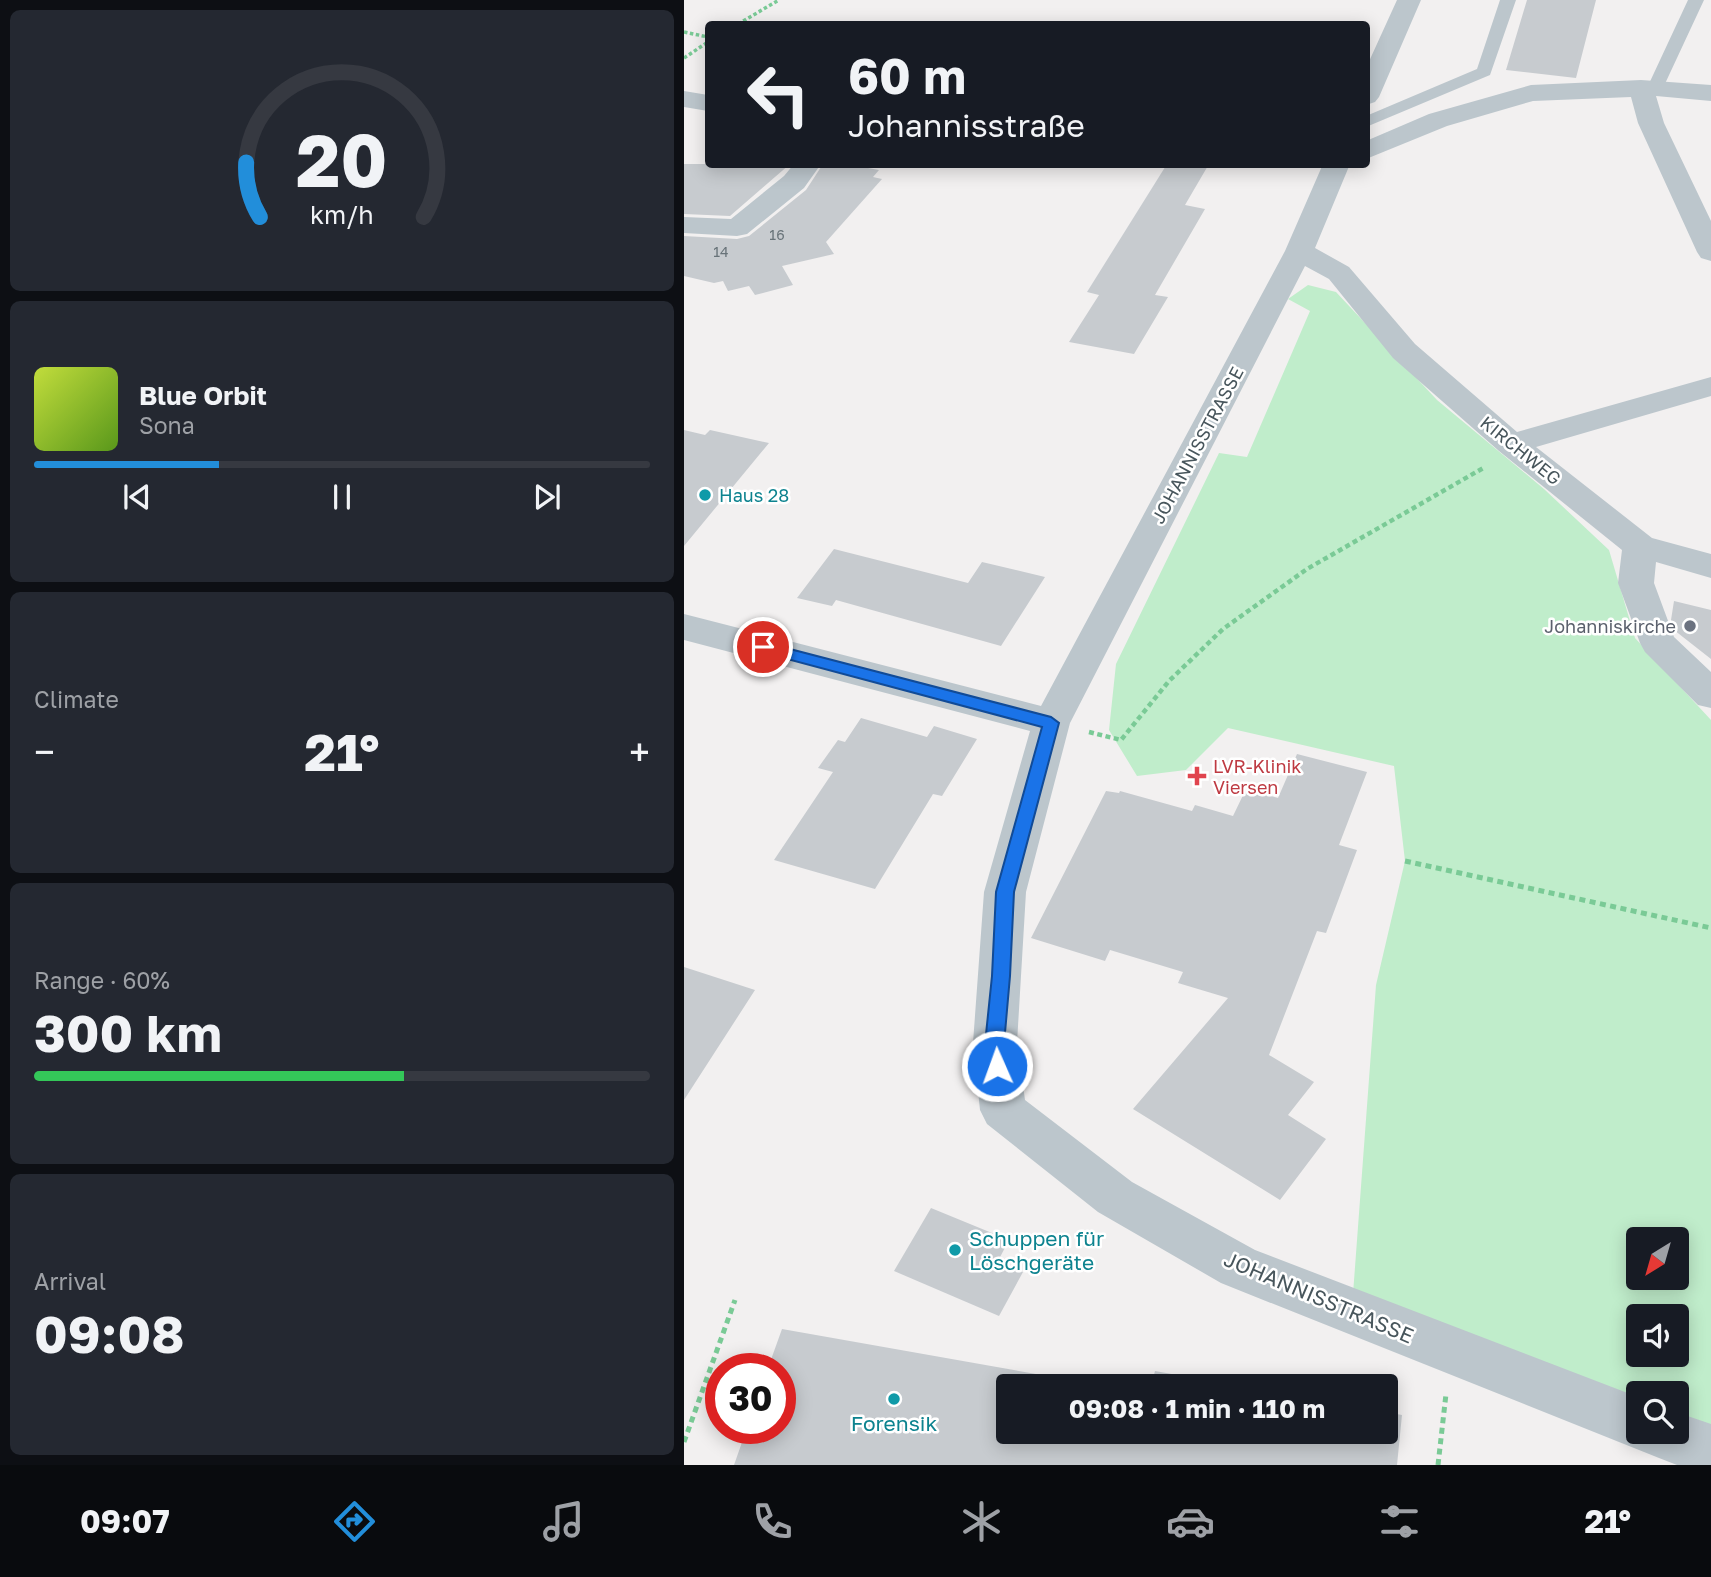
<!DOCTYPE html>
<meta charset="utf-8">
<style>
body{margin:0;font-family:"Golos Text",sans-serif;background:#242831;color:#f1f3f6;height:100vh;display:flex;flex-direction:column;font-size:26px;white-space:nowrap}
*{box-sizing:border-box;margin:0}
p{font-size:23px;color:#9ea1a6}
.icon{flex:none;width:38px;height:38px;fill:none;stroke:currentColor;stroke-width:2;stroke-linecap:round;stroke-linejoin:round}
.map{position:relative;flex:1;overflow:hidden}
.side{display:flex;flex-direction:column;gap:10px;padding:10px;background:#0d0f14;width:684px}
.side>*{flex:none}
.top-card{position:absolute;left:21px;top:21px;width:665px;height:147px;border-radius:7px;box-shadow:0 4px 18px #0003;background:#171b24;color:#f1f3f6;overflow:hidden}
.needle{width:46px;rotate:217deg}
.tools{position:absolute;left:942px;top:1227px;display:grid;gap:14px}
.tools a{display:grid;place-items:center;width:63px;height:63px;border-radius:7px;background:#171b24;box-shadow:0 4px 18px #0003;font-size:35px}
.speed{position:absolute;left:21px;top:1353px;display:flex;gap:14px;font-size:35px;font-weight:700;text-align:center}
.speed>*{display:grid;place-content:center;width:91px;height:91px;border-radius:50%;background:#171b24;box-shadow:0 4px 18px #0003;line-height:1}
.speed .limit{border:10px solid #d22;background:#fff;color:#111}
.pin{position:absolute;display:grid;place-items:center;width:60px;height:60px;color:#fff;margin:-30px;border:4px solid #fff;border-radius:50%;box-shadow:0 2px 7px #0007}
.me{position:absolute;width:77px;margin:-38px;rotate:358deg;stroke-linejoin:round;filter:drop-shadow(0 0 5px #0008)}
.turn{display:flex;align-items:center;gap:24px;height:147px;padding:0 28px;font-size:32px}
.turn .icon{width:91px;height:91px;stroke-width:2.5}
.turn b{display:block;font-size:49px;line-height:60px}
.big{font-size:52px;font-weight:700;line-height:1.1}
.side .tile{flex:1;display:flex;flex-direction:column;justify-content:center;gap:10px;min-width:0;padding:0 24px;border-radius:10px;background:#242831}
.side .dial{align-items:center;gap:0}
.dial svg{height:182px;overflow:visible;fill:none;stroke:#363941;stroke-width:7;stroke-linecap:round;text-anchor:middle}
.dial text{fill:#f1f3f6;stroke:none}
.song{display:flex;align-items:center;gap:21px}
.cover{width:84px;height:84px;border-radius:10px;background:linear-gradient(135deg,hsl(70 70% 55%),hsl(90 70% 35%))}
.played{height:7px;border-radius:4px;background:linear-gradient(90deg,#228eda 30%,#363941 30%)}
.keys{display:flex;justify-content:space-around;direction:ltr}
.heat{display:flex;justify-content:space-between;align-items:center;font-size:38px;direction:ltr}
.charge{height:10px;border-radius:5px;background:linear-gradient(90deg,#34c759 60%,#363941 0)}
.trip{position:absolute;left:312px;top:1374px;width:402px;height:70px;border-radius:7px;background:#171b24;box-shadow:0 4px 18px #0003;font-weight:700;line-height:70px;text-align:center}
.tabs{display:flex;height:112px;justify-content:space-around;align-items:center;background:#090b0e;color:#9ea1a6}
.tabs .icon{width:49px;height:49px}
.tabs .selected{color:#228eda}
.tabs b{font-size:32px;color:#f1f3f6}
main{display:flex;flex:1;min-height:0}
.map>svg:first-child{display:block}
.green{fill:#c0edcb;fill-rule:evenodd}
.building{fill:#c7cbcf}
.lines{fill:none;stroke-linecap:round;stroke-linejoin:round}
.path-far2{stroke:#7aca96;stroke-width:3.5;stroke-dasharray:3.5 2.5;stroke-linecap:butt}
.path-far1{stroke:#7aca96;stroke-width:4.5;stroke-dasharray:5 3.5;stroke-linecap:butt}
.path{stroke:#7aca96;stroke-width:5;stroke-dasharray:6 4.5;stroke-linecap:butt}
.lane{fill:#bcc6cc;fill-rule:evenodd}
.street{fill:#bcc6cc;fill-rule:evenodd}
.route{fill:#1a73e8;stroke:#114b97;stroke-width:2}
.culture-dot{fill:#0f9aa8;stroke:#fff;stroke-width:2.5}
.worship-dot{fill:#6b7280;stroke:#fff;stroke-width:2.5}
.health-dot{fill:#e0444e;stroke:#fff;stroke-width:2.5}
.labels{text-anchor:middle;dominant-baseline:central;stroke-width:5;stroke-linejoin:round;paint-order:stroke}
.number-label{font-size:14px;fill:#687379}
.street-label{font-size:18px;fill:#48565c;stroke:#fff}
.culture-label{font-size:18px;fill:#0d838f;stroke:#fff;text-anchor:start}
.worship-label{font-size:18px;fill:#5b616d;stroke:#fff;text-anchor:end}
.health-label{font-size:18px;fill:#be3a42;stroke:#fff;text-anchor:start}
.near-culture-label{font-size:21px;fill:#0d838f;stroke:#fff;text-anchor:start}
.near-street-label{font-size:21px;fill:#48565c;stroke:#fff}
</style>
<main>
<section class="side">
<div class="tile dial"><svg viewBox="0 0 100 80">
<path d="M14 69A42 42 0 1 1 86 69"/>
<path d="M14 69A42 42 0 0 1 8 45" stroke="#228eda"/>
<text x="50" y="56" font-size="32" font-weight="700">20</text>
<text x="50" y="72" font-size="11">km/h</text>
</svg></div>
<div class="tile">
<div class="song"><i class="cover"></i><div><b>Blue Orbit</b><p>Sona</p></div></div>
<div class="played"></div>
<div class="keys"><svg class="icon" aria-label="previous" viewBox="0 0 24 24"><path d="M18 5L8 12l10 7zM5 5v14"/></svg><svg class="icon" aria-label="pause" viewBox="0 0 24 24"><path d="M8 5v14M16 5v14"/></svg><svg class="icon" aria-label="next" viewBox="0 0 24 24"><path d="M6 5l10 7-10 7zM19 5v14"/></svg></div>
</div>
<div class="tile"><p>Climate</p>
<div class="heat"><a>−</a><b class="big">21°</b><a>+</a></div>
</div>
<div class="tile"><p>Range · 60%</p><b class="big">300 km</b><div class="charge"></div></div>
<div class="tile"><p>Arrival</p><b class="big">09:08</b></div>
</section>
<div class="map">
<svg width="1027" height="1465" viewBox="0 0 1027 1465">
<rect width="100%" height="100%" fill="#f2f0f0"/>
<path class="green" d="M624,285L652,292L753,400L860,489L925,550L951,638L1027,720V1426L992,1413V1393H954V1399L669,1294L692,985L721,861L710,766L544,728L502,770L453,776L425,730L432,664L535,453L563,457L626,311L604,299ZM954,1239H992V1278H954ZM954,1316H992V1354H954Z"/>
<path class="building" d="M843,0H912L892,78L822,70Z
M0,164H106L46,216L0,214Z
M139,164H162L195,170L189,177L198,179L142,242L150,254L98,266L109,285L71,295L65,286L44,291L39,281L30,283L0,276V236L53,239L65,236L122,190Z
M483,164H525L501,205L521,209L471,295L484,297L450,354L385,342L415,295L403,292Z
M0,430L21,435L26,430L85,443L0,546Z
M150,549L284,583L298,562L361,577L317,646L152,600L148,606L113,598Z
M990,601L1027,610V659L990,630L987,620Z
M177,718L243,737L250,726L293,739L258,796L249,794L191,889L90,860L149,772L134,768L154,740L161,742Z
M613,754L683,772L655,845L673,850L642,933L633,931L585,1055L630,1082L604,1115L642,1139L596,1200L449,1109L544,998L494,983L499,972L426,950L421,961L347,938L422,791L435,793L436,791L508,811L511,805L549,816L562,789L594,798Z
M0,967L71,990L0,1100Z
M247,1208L325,1240L314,1261L339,1272L315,1316L210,1271Z
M98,1329L420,1386H324V1432H702V1412L718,1415L713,1465H50L63,1428H96V1368H84Z
M471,1371L554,1386H467Z"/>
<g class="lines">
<path class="path-far2" d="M54,24L95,0
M0,32L24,37
M0,58L24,42"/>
<path class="path-far1" d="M405,732L437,740L485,681L539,629L623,569L801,467"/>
<path class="path" d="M721,861L1027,928
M0,1442L51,1300
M754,1465L762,1394"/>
<path class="lane" d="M816,0H832L806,75L682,127V116L793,69Z
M1004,0H1020L979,88L977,91H965L963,88Z"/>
<path class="street" d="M713,0H737L695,97L691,102L682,105V68Z
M957,80L1027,85V101L972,96L980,123L1027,221V261L1017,258L1013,252L954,123L947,97L849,101L763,126L682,159V141L745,114L847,85Z
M0,91L24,95V111L0,107Z
M110,164H137L120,188L63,234L53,236L0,233V217L47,219L100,176Z
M639,164H666L631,248L665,267L731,344L833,432L1027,377V396L852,447L968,538L1027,554V578L972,562L970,583L990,637L1027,672V708L1014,705L961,652L956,643L934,583L938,550L815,451L709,358L645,279L621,266L386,723L342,892L333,1043L341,1100L448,1182L571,1250L954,1397V1432H992V1412L1027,1424V1465H993L975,1458L537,1283L414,1212L303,1124L296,1110L289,1043L300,892L346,731L0,640V614L357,706L601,251Z"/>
</g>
<path class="route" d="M79,642L367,717L375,723L330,892L326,976L320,1044L323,1066L320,1071L313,1074L307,1071L301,1044L308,976L312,892L358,727L73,651L71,647Z"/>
<g class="culture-dot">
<circle cx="21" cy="495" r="7"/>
<circle cx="271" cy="1250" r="7"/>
<circle cx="210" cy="1399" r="7"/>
</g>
<circle class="worship-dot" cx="1006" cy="626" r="7"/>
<path class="health-dot" d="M509.5 765.5h7v7h7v7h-7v7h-7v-7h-7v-7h7z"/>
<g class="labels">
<g class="number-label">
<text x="93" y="234">16</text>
<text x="37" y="251">14</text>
</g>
<g class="street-label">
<text transform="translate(513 445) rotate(-62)">JOHANNISSTRASSE</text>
<text transform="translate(837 450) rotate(39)">KIRCHWEG</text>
</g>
<g class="culture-label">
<text x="35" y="495">Haus 28</text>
</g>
<g class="worship-label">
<text x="992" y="626">Johanniskirche</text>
</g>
<g class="health-label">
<text x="529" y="766">LVR-Klinik<tspan x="529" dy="21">Viersen</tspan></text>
</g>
<g class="near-culture-label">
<text x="285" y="1238">Schuppen für<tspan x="285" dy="24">Löschgeräte</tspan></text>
<text x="210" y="1423" text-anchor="middle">Forensik</text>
</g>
<g class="near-street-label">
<text transform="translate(635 1297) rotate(23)">JOHANNISSTRASSE</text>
</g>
</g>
</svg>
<div class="tools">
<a><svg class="needle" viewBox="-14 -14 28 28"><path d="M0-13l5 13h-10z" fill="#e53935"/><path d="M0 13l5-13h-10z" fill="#9ea1a6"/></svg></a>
<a><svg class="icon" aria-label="sound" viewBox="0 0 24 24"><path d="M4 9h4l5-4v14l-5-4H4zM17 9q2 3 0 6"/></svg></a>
<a><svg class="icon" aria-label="search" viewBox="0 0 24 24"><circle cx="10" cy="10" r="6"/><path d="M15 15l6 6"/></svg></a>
</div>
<div class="speed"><div class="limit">30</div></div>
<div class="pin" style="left:79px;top:647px;background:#d93025"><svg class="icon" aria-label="arrive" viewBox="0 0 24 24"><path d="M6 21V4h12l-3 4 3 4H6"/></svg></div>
<svg class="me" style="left:313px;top:1066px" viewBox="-20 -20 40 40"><circle r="17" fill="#1a73e8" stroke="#fff" stroke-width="3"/><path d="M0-11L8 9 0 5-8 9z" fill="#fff"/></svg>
<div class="trip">09:08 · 1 min · 110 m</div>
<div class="top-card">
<div class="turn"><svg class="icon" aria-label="left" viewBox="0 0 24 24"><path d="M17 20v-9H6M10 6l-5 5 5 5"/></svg><div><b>60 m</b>Johannisstraße</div></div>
</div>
</div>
</main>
<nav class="tabs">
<b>09:07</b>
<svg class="icon selected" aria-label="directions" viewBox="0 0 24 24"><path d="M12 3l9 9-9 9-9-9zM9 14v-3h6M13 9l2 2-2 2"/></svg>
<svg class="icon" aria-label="music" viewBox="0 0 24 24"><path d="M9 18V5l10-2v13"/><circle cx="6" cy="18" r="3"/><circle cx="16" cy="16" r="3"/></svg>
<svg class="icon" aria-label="phone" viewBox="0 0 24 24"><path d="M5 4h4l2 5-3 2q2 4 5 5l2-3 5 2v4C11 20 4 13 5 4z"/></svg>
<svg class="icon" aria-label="climate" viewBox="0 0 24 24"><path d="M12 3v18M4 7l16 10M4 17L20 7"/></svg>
<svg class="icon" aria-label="car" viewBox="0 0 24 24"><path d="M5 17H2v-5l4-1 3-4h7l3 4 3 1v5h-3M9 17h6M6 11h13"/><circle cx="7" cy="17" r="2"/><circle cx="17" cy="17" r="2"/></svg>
<svg class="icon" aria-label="filters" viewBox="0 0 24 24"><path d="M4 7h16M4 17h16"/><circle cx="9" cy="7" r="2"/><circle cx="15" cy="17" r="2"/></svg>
<b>21°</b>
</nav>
